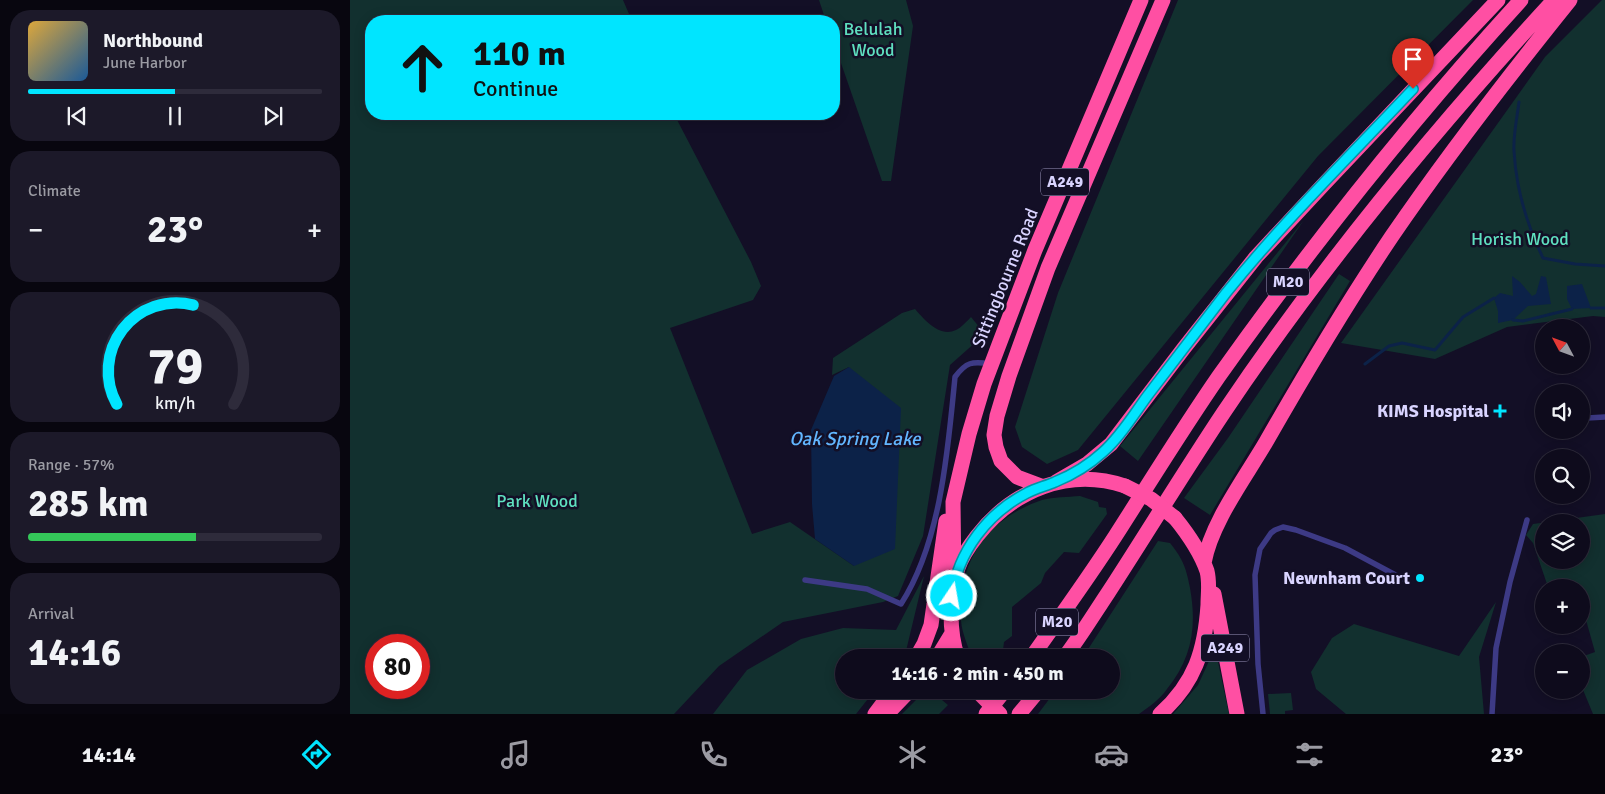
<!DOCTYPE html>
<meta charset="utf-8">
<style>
body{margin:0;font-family:Signika,sans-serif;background:#1c1929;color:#f1f3f6;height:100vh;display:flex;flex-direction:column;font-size:19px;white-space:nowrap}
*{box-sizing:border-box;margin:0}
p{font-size:16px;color:#9b9ba3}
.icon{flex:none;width:28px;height:28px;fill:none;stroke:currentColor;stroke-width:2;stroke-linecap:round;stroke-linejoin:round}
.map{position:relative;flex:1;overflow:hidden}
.sheet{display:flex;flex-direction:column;gap:10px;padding:10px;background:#08060f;width:350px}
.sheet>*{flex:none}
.top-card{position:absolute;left:15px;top:15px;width:475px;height:105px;border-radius:20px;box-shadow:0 2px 12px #0003,0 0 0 1px #2e2b3b;background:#00e5ff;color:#111;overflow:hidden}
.needle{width:32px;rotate:311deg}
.buttons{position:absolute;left:1185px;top:319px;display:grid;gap:10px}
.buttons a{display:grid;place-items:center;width:55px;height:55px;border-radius:50%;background:#0e0b1c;box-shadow:0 2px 12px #0003,0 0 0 1px #2e2b3b;font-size:25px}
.speed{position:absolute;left:15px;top:634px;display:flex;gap:10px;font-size:25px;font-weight:700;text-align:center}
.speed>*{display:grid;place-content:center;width:65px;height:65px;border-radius:50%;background:#0e0b1c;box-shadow:0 2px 12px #0003,0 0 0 1px #2e2b3b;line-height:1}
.speed .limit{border:8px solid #d22;background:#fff;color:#111}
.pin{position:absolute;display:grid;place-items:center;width:42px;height:42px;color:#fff;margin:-51px -21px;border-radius:50% 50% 50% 0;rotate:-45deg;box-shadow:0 0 5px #0007}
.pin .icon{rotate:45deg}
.me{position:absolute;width:55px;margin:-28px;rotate:12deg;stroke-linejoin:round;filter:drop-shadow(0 0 4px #0008)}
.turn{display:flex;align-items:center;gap:18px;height:105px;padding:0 25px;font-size:22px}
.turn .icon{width:65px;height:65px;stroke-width:2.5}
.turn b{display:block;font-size:35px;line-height:42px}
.big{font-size:38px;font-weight:800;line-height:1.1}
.sheet .tile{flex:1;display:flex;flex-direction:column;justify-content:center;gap:8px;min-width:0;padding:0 18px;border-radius:20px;background:#1c1929}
.sheet .dial{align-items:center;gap:0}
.dial svg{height:130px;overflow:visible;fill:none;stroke:#2e2b3b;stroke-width:7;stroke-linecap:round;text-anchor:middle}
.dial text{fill:#f1f3f6;stroke:none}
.song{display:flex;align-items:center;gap:15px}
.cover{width:60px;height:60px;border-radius:8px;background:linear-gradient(135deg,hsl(40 70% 55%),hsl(210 70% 35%))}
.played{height:5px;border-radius:2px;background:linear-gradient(90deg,#00e5ff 50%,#2e2b3b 50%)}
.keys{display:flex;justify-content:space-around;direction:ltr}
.heat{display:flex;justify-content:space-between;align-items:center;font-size:28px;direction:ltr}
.charge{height:8px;border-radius:4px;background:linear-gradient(90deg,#34c759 57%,#2e2b3b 0)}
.trip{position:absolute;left:485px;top:649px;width:285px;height:50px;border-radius:25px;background:#0e0b1c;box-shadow:0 2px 12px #0003,0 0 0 1px #2e2b3b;font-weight:800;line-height:50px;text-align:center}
.tabs{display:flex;height:80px;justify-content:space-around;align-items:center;background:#06040b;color:#9b9ba3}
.tabs .icon{width:35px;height:35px}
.tabs .active{color:#00e5ff}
.tabs b{font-size:22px;color:#f1f3f6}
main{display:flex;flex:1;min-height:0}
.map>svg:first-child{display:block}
.green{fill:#12302f;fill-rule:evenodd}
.water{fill:#0c2248}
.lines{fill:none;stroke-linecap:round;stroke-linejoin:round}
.stream{stroke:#0c2248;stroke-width:3}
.lane{stroke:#3d3a85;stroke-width:5.5}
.highway{stroke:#ff4fa3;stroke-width:15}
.highway-bridge{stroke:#ff4fa3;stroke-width:15}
.route-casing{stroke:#0095a6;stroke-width:12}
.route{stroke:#00e5ff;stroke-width:9}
.poi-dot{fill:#00e5ff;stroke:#130f26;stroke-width:2}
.labels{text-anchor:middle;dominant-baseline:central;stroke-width:5;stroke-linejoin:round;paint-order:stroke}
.shield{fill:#130f26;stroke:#9e99be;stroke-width:1}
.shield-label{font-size:16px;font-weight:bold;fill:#d9d4ff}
.park-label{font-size:18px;fill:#5fe0c0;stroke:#130f26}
.street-label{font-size:18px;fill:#d9d4ff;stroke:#130f26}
.poi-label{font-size:18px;font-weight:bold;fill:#d9d4ff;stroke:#130f26;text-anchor:end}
.water-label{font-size:19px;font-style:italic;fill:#62b6ff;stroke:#130f26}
</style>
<main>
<section class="sheet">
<div class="tile">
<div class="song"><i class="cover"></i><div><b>Northbound</b><p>June Harbor</p></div></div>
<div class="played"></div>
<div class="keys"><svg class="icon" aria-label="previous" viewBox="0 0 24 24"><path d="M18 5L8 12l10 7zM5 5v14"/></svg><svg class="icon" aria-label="pause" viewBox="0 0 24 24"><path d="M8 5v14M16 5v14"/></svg><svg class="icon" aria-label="next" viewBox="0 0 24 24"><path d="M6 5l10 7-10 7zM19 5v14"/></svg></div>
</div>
<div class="tile"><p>Climate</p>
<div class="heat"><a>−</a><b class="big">23°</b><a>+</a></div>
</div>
<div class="tile dial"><svg viewBox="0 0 100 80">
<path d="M14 69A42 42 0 1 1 86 69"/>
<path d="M14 69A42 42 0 0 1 61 8" stroke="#00e5ff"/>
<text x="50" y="56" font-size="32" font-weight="700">79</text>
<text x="50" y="72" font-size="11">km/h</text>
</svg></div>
<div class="tile"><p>Range · 57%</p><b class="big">285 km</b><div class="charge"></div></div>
<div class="tile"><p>Arrival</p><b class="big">14:16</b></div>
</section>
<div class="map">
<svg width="1255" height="714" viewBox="0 0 1255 714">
<rect width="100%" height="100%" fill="#130f26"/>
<path class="green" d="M0,0H273L282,21H21V114H324L401,262L411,286L403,300L320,328L402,534L440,522L504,566L499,367L482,375L483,358L552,313L565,309C574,319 589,338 606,330C611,328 617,321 621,317L630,328L627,341L600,365L573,536L548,596L533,602L433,622L369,666L324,714H0ZM26,645H69V688H26Z
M469,0H556L563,26L541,181H532L484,43V21H476Z
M828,0H1123L968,156L728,450L697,464L672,447L665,427L708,293Z
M1252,0H1255V317L1243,316L1157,327L1085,359L991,343L1195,57Z
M954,220L788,461L770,446Z
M989,274L1000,281L860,515L834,498L878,438Z
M730,496L748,502L749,507L756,508L757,514L729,553L714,552L695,573L691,583L662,607V636L654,642L653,650L644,657L622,658C618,646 612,633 611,621C607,563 636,519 692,500C704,497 717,497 730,496Z
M1255,514V714H1243L1231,685V657L1245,652L1236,620L1231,621V588L1198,587L1183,543L1176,535L1183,524ZM1194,522H1231V560H1194Z
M808,541L820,543C824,548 828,553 831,559C836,568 838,578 840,588C847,627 842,658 817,689C810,699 799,707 789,714H688L706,690H761V658L733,657Z
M574,576L556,651L551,657L494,658V690H525L506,714H363L397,670L451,639L493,628L546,630Z
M1146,602L1129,657L1134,714H996L966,689L961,672L982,638L1004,624L1109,656Z
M865,648L879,714H823L848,685Z
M576,690H580L598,705L589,714H552Z
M941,693L943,710L935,711V714H920L918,694Z"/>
<path class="water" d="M1162,276L1170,282L1182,296L1186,294L1191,276L1196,277L1201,304L1178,306L1163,320L1148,323V311L1144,298L1150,293L1163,296Z
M1232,284L1241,308L1222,309L1217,299V286Z
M499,367L551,408L545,549L504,566L465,539L462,504L461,430L484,376Z"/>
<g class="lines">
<path class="stream" d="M1169,102C1167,118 1163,136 1164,151C1166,188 1177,225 1193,258L1225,264L1255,266
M1241,308H1255
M1163,320L1173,321L1222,309
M1015,364L1039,346L1052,343L1085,350L1113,317L1144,298"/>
<path class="lane" d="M1237,418L1255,417
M455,580L517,589L551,604C591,542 598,449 605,377C616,362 622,361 641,364
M913,714L908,664L905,575L910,549L921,533L925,530L933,527L946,530L995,548L1053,579
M1142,714L1146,648L1160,582L1177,520"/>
<path class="highway" d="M706,482L737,464L761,444L834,348L906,257L974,184L1148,0
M691,486L667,477L651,461L646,447L644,435L647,416L659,376L698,268L813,0
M854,563C861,523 895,478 916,442C956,372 997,303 1042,236C1098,154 1158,77 1220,0
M604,583L603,502L619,434L634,384L685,250L791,0
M864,594L887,714
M566,658L574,644L581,625L596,521
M587,658L601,635
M608,658C602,642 601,629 601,613C601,598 603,583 608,568C612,556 620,545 627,536C663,490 719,467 775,486
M681,658C710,617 739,577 766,535C800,482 833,428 869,376C962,245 1063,118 1171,0
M714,658C730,637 744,614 758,593C797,533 834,472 874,412C972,266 1085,129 1204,0
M525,714L543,690
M537,714L560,690
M636,714L655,690
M669,714L689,690
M810,714C845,683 855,650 858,605C858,593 860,583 857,571C850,551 838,534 825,518"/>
<path class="highway-bridge" d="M775,486L801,499L825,518
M626,690L650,714"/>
</g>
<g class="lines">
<defs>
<path id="route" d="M602,596C608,551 638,513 677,493C686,488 696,486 705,482C722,475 740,464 753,452C771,436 784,414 798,395C824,361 850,327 876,293C934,221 1000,156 1063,89"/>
</defs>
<use href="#route" class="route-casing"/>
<use href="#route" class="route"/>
</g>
<g class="poi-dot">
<path d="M1147.5 403.5h5v5h5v5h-5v5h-5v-5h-5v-5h5z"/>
<circle cx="1070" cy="578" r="5"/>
</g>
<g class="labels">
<g class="shield">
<rect x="691" y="168.5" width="48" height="27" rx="4"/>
<rect x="917" y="268.5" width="42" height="27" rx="4"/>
<rect x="686" y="608.5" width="42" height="27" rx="4"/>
<rect x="851" y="634.5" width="48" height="27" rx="4"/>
</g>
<g class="shield-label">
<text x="715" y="182">A249</text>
<text x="938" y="282">M20</text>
<text x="707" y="622">M20</text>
<text x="875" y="648">A249</text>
</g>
<g class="park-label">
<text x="523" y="29">Belulah<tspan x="523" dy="21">Wood</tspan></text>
<text x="1170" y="239">Horish Wood</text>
<text x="187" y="501">Park Wood</text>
</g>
<g class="street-label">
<text transform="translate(655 278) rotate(-68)">Sittingbourne Road</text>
</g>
<g class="poi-label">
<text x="1139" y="411">KIMS Hospital</text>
<text x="1060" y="578">Newnham Court</text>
</g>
<g class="water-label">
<text x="505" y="439">Oak Spring Lake</text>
</g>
</g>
</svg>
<div class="buttons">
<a><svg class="needle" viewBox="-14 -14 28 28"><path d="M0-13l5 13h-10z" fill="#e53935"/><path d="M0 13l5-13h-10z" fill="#9b9ba3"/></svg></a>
<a><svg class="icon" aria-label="sound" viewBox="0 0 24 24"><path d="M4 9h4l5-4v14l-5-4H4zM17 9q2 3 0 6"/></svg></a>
<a><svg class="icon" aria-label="search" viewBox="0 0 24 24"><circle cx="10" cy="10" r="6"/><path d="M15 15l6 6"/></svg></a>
<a><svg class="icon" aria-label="layers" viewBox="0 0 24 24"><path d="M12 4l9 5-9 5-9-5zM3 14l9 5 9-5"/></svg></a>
<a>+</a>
<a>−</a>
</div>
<div class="speed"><div class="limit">80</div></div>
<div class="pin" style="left:1063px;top:89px;background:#d93025"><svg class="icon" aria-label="arrive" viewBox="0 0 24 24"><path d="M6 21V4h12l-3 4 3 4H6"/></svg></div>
<svg class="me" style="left:602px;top:596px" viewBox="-20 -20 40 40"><circle r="17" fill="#00e5ff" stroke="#fff" stroke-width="3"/><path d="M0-11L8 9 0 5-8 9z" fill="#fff"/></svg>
<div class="trip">14:16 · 2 min · 450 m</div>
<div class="top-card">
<div class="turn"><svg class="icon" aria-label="ahead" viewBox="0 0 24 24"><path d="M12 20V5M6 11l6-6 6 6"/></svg><div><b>110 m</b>Continue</div></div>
</div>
</div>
</main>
<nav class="tabs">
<b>14:14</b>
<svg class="icon active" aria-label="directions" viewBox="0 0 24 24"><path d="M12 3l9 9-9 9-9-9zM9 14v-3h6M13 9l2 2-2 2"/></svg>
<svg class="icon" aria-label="music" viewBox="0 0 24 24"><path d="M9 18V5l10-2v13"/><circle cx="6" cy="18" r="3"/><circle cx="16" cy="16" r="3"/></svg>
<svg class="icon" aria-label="phone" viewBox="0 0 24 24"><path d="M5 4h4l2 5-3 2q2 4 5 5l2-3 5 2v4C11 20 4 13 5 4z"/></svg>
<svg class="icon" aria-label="climate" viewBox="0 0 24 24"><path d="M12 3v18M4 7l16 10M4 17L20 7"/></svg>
<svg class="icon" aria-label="car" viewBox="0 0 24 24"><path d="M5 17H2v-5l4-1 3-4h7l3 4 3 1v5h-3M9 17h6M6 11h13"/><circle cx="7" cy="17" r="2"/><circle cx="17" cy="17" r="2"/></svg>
<svg class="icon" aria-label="filters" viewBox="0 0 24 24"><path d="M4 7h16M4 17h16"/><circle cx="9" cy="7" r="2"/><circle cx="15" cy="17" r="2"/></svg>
<b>23°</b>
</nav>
